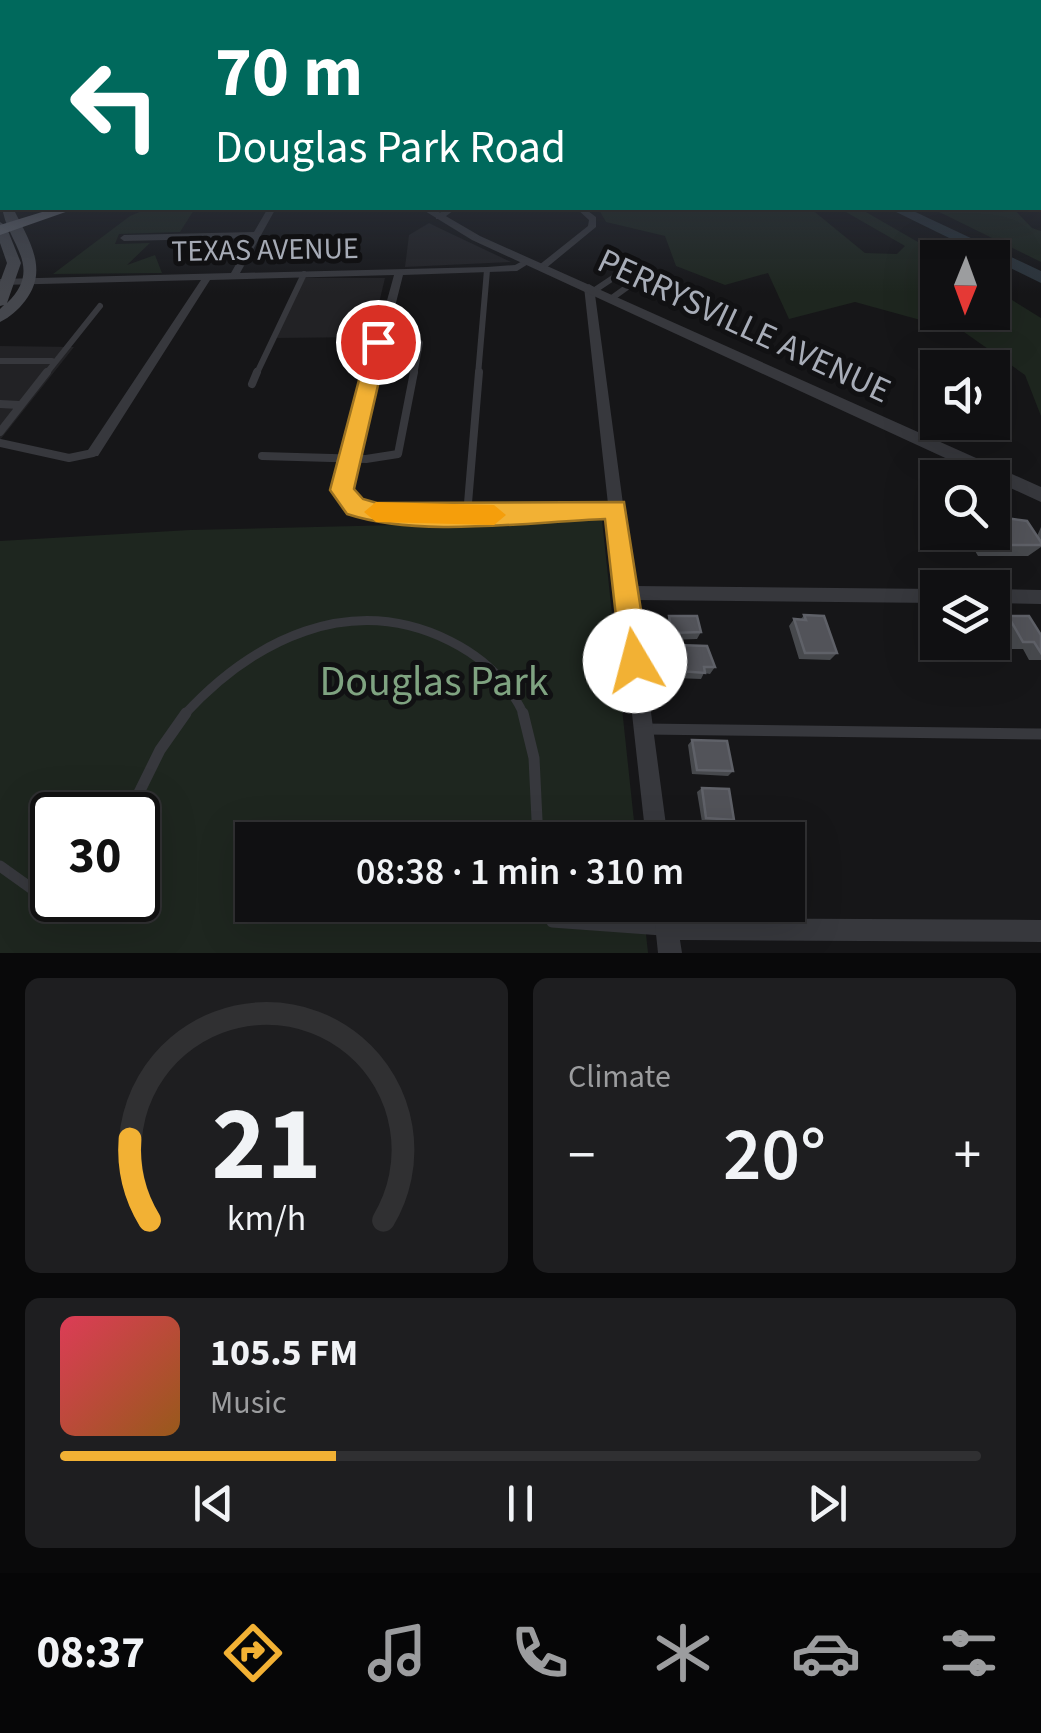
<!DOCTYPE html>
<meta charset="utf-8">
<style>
body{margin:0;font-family:"Source Sans 3",sans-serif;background:#1e1e20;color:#f1f3f6;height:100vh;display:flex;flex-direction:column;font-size:38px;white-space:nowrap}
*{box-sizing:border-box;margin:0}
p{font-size:32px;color:#9c9d9f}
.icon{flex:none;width:55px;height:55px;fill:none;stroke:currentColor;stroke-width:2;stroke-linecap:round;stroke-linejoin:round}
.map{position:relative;height:953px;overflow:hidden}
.sheet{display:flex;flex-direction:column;gap:25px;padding:25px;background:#09090a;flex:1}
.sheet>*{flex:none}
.guide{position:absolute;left:0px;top:0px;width:1042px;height:210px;box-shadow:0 10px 40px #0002,0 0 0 2px #303032;background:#00695c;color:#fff;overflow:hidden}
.needle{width:65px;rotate:181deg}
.tools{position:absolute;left:920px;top:240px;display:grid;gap:20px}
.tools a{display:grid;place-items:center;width:90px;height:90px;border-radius:0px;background:#101012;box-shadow:0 10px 40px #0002,0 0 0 2px #303032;font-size:50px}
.speed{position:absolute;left:30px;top:792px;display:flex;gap:20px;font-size:50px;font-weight:700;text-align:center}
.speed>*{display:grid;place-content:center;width:130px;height:130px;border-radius:50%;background:#101012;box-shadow:0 10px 40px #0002,0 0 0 2px #303032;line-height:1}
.speed .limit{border:5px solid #111;border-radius:15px;background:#fff;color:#111}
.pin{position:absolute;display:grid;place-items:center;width:85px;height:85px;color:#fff;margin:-42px;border:5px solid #fff;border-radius:50%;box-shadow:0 2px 10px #0007}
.me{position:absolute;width:110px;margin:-55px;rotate:352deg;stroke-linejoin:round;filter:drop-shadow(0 0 8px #0008)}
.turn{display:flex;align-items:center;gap:35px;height:210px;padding:0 50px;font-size:45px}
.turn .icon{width:130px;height:130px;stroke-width:2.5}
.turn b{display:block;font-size:70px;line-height:85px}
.big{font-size:75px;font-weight:600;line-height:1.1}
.sheet .card{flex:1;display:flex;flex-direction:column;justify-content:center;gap:15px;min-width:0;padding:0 35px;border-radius:15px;background:#1e1e20}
.sheet .dial{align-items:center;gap:0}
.dial svg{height:260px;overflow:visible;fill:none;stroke:#303032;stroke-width:7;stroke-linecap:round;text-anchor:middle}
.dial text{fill:#f1f3f6;stroke:none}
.song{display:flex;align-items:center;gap:30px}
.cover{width:120px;height:120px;border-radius:15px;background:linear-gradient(135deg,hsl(350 70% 55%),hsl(30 70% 35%))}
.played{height:10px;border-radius:5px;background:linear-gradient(90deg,#f2b134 30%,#303032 30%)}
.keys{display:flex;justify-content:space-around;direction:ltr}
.heat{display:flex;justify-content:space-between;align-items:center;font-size:55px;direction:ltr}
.sheet .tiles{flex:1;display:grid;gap:25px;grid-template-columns:1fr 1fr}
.card:last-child{grid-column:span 2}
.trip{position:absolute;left:235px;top:822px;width:570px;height:100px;border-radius:0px;background:#101012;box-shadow:0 10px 40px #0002,0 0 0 2px #303032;font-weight:600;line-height:100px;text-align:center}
.dock{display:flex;height:160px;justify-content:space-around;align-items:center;background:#060607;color:#9c9d9f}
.dock .icon{width:70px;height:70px}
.dock .selected{color:#f2b134}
.dock b{font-size:45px;color:#f1f3f6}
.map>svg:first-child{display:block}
.built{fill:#222225}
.green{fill:#1e261f;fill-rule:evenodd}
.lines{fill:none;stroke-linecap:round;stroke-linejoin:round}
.river{fill:#2c353c;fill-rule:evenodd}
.service-far3{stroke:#37383d;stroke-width:6}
.service-far2{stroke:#37383d;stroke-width:8}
.service-far1{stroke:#37383d;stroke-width:9}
.service{stroke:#37383d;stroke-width:11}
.minor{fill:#37383d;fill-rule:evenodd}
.tertiary{fill:#37383d;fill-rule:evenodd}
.secondary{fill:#45474d;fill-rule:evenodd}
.motorway{fill:#63666e;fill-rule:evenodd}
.wall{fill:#47494d}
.building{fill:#525359;stroke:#5f6168;stroke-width:2.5}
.route{fill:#f2b134;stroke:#9d7322;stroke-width:2.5}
.slow{fill:#f59e0b}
.labels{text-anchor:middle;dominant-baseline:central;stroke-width:10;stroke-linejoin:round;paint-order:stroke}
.far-street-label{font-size:30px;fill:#a8adb8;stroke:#111113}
.street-label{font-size:35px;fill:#a8adb8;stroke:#111113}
.near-park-label{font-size:42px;fill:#7fa381;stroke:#111113}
</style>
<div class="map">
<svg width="1041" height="953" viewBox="0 0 1041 953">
<rect width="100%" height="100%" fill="#161618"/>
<path class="built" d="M429,223L437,227L511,262L405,267L409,235Z
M302,278H385L371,337L274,338Z
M0,346L74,347L0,440Z"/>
<path class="green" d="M149,208H209L194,210L180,232L119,234L115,244L150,243L127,265L155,255L162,273L53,274L130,216Z
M598,208H810L865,253L897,254L905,246L839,208H859L944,257L938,258V312H992L993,288L1041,318V416L1025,375L964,332L855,302L789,319L768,273L725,285L676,266L665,236L606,222Z
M931,208H1013L1032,228L1041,231V262Z
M602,520L636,840H252V905H643L648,953H0V541L190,530ZM52,815H138V900H52Z"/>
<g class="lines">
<path class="river" d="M888,208H907L1041,271V283Z"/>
<path class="service-far3" d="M595,290L631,266L648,272L612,298
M379,342L420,343L414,375
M0,361H52
M45,375L100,306
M256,375L304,274
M478,375L487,270"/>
<path class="service-far2" d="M252,384L257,372
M0,404L19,405
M0,432L47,372
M0,443L69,458L93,453
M262,456L366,459L398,454L414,372
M467,515L479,372"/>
<path class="service-far1" d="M184,715C253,640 350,591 450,641C482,657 509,682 524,715"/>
<path class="service" d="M523,713L534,758L538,840
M645,729L1041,734
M128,815L160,750L186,713
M0,866L42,896L52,893
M547,905L552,922L662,930"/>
<path class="minor" d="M268,208H276L240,273L487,267L515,265L528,258L533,261L517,271L403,275L349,489L360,502L377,506L532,509L608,504L584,287L589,284L594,287L634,586L938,589V603L636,600L668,840H646L610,515L532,521L377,518L350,511L335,490L394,275L210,280L98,456H88L86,453L88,450L201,280L0,285V279L231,273L251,238L124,241L120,238L124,235L254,232Z
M448,208H457L442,219H436V215Z
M576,208H584L596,217V227L545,269H539V265L588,226L589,220Z
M992,589L1041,590V604L992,603Z
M653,905H675L677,918L1041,920V942L680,940L682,953H658Z"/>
<path class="tertiary" d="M420,208H432L480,236L1041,487V502L472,240Z"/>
<path class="secondary" d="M2,206L13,208C28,239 50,269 25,301C18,310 10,317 0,322V309L4,305L0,306V282L7,263L0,243V222L6,226L21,263L7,303C45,266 6,243 2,206Z"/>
<path class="motorway" d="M0,179H2V187H0Z
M55,208H77L0,235V225Z"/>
</g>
<path class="wall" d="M1041,527V547L1028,556H978L965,534L966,532H992L1037,536Z
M804,615L837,653L830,660L799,659L789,626L794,619H801Z
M669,616L701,632L697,639L669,640L666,624Z
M1008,616L1041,635V660H1029L1023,649H1012L998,623Z
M677,645L715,667L710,674L704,673L701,679L676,678L673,651Z
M692,740L733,771L728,776L692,774L688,745Z
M702,788L734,820L729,823L702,822L697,792Z"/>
<path class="building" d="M992,516L1027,521L1041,542V545H991L984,532H992Z
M804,615L824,616L837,653H805L794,619L806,620Z
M669,616H697L701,632L672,633Z
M1008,616H1029L1041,635V653L1034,642H1023Z
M677,645L707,646L715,667H704L705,673L680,671Z
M692,740L727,741L733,771L697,770Z
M702,788L729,789L734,820L706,818Z"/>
<linearGradient id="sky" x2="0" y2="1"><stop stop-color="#0c0c0d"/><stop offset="0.54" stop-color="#363c48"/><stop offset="1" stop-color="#363c48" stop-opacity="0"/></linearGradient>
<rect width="1041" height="293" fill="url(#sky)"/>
<path class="route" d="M378,336L388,342L354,489L363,499L377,503L624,502L649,661L645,671L635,675L625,671L621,661L605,519C527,522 420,538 347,514L330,490L369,342Z"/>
<path class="slow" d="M376,502L494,505L506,515L494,525L376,522L364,512Z"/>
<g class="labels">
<g class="far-street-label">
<text transform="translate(265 250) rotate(-1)">TEXAS AVENUE</text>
</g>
<g class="street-label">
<text transform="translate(744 326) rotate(25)">PERRYSVILLE AVENUE</text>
</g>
<g class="near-park-label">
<text x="434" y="682">Douglas Park</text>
</g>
</g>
</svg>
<div class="tools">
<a><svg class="needle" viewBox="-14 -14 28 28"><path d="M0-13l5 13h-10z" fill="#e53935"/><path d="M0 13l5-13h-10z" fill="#9c9d9f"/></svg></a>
<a><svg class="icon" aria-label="sound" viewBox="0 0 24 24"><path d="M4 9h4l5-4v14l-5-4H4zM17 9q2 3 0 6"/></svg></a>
<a><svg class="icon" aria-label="search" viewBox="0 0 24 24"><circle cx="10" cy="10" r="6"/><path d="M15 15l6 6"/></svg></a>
<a><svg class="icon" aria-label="layers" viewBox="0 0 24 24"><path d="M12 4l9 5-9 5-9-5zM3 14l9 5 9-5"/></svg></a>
</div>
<div class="speed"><div class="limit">30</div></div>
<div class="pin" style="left:378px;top:342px;background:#d93025"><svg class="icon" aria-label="arrive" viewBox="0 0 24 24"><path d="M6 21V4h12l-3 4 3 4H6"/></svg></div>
<svg class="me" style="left:635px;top:661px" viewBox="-20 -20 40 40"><circle r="19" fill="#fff"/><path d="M0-13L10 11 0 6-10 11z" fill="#f2b134"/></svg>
<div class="trip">08:38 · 1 min · 310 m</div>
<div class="guide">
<div class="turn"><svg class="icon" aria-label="left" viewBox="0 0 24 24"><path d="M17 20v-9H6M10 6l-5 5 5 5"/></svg><div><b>70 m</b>Douglas Park Road</div></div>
</div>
</div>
<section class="sheet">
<div class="tiles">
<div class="card dial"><svg viewBox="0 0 100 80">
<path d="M14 69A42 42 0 1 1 86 69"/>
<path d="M14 69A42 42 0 0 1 8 44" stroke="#f2b134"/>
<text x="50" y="56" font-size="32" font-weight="700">21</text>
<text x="50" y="72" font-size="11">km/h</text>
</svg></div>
<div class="card"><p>Climate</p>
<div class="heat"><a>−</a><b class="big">20°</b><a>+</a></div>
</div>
<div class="card">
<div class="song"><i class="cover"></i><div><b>105.5 FM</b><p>Music</p></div></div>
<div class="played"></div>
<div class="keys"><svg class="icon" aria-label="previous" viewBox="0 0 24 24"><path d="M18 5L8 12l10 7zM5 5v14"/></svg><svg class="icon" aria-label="pause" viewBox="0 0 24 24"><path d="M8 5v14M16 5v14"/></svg><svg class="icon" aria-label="next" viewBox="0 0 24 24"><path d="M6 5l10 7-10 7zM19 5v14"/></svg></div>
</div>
</div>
</section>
<nav class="dock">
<b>08:37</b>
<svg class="icon selected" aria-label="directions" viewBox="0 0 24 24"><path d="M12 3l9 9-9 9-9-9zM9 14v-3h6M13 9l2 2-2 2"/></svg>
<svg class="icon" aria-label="music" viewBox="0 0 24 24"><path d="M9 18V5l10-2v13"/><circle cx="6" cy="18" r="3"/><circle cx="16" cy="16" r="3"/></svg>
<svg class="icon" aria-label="phone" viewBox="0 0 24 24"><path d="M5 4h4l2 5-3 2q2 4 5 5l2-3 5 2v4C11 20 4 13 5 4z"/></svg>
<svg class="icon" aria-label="climate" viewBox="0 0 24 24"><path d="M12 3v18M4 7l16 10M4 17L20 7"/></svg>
<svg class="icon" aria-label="car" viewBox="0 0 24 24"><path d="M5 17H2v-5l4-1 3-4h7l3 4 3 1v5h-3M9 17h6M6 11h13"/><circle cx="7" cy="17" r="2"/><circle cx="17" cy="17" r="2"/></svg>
<svg class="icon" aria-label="filters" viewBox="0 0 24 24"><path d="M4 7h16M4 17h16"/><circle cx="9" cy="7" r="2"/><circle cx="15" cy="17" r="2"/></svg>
</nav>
